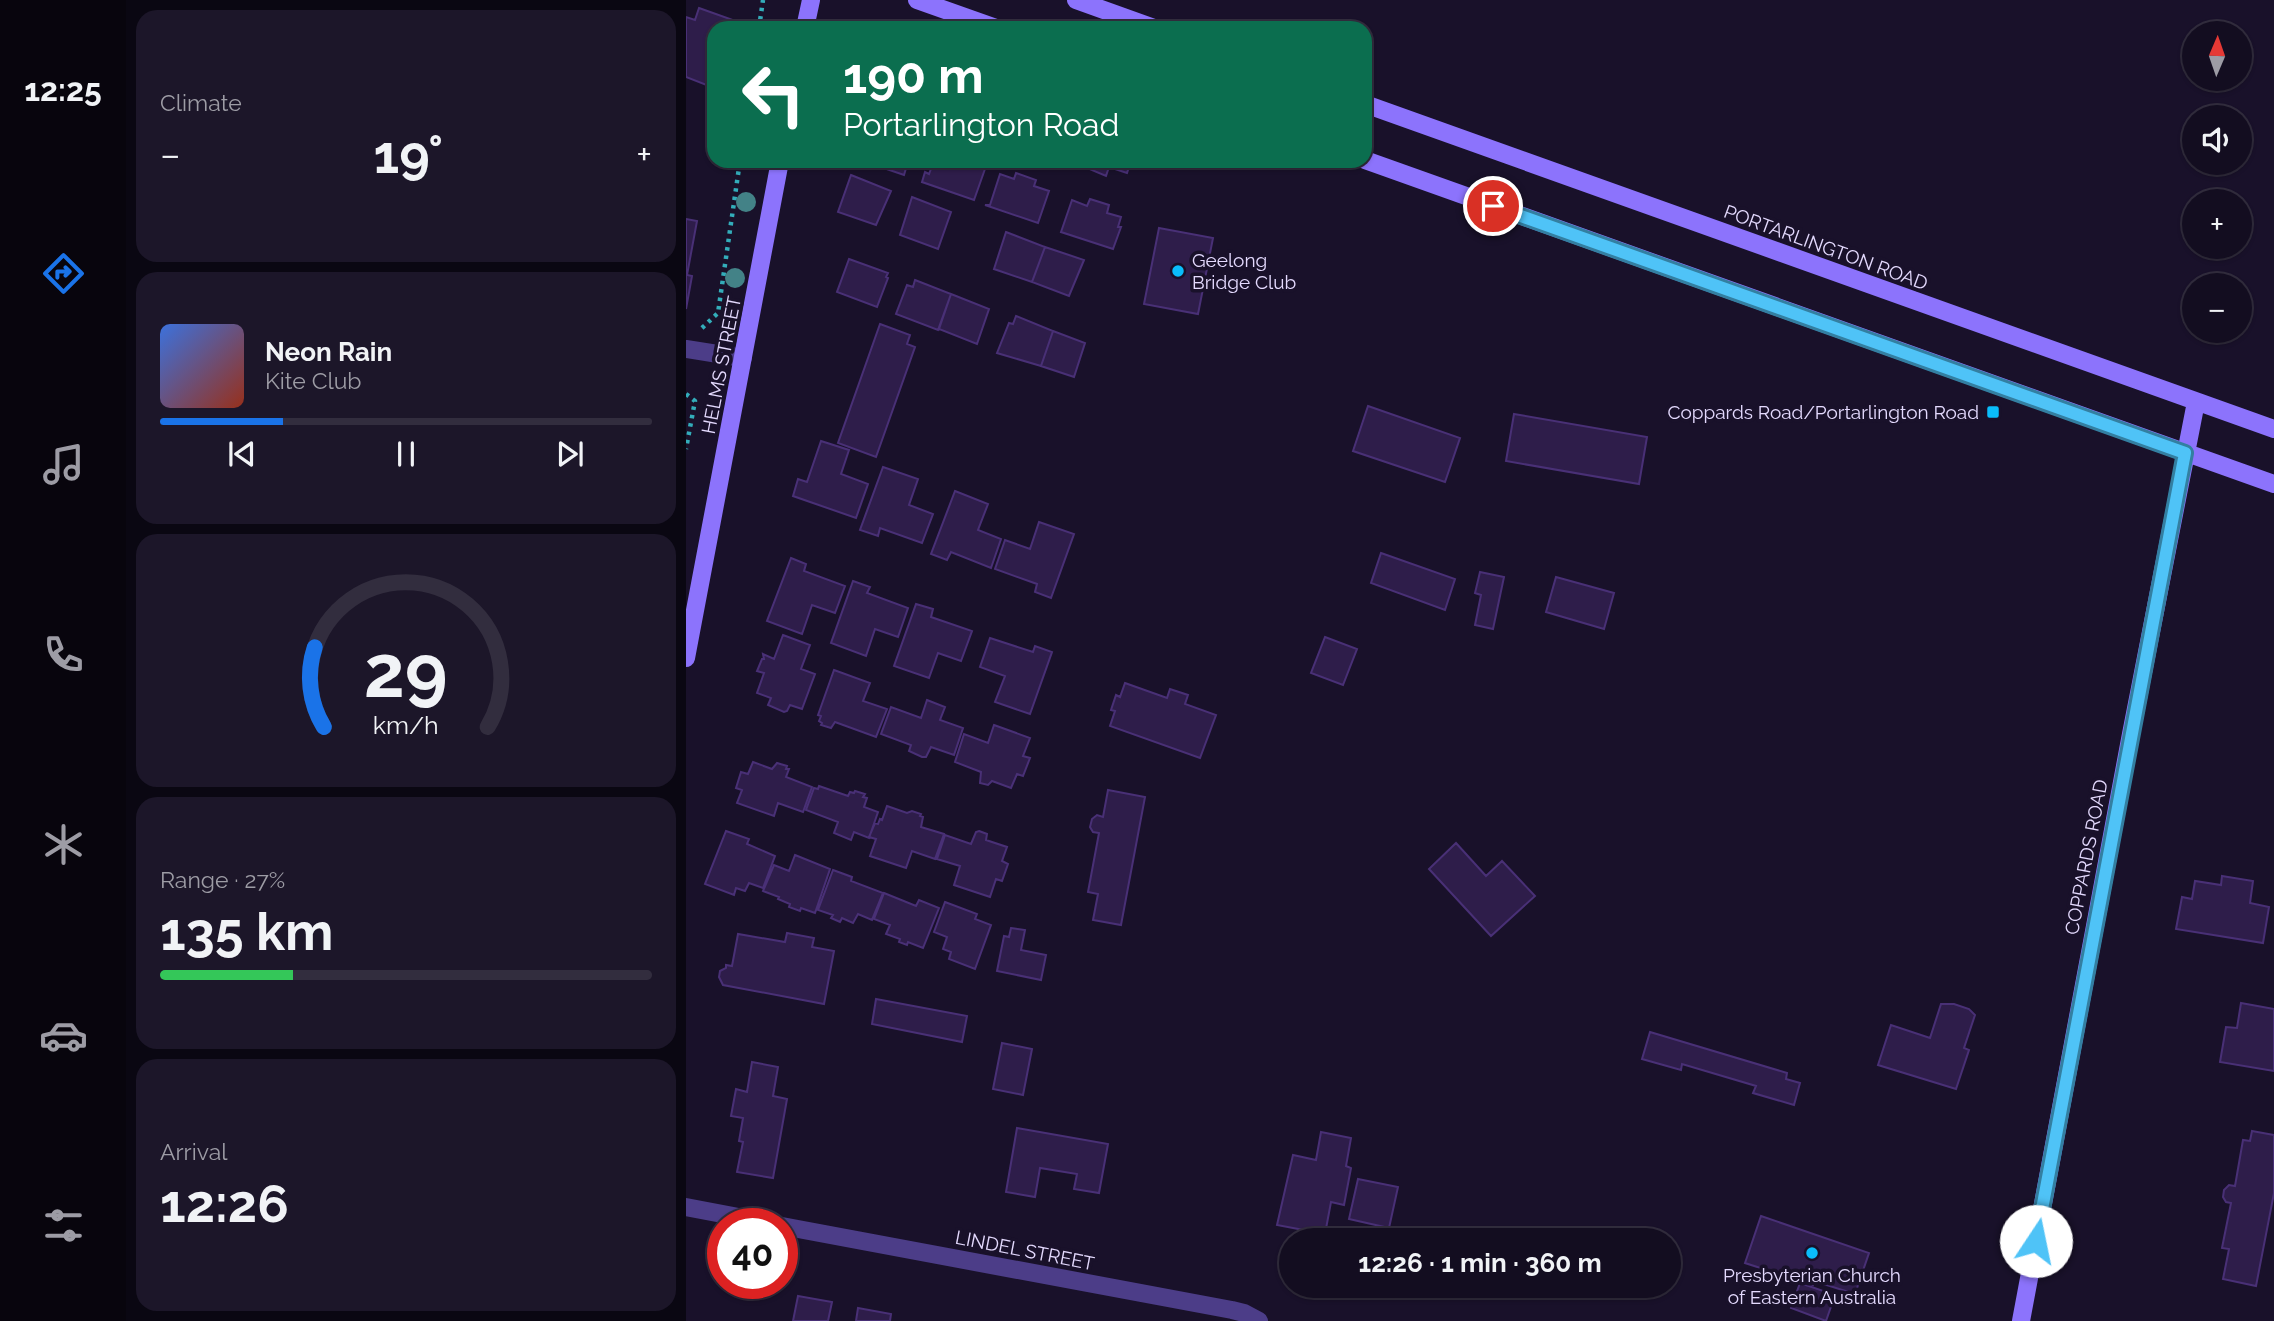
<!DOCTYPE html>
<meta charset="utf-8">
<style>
body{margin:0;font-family:Raleway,sans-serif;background:#1c1629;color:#f1f3f6;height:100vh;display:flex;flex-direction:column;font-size:26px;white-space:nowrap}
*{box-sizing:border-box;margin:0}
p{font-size:23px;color:#9d9ca5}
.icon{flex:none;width:38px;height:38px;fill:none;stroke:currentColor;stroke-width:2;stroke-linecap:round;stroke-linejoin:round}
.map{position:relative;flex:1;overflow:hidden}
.sheet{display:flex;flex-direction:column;gap:10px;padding:10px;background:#0a0712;width:560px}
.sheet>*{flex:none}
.banner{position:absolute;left:21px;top:21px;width:665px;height:147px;border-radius:21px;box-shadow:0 2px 5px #0004,0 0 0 2px #322d3e;background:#0b6e4f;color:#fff;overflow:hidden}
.needle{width:46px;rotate:2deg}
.controls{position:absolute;left:1496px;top:21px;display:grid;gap:14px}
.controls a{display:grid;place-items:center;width:70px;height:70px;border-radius:50%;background:#130d20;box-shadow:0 2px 5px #0004,0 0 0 2px #322d3e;font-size:35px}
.speed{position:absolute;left:21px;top:1208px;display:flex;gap:14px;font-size:35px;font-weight:700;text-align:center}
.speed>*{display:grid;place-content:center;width:91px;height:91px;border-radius:50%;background:#130d20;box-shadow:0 2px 5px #0004,0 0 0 2px #322d3e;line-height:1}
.speed .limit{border:10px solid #d22;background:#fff;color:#111}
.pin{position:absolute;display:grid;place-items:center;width:60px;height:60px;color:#fff;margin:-30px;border:4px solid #fff;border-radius:50%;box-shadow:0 2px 7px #0007}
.me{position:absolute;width:77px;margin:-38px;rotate:11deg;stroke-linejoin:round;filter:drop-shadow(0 0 5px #0008)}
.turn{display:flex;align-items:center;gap:24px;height:147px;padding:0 21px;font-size:32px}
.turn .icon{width:91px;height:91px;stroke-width:2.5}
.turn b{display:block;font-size:49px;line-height:60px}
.big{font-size:52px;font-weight:700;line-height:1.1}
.sheet .card{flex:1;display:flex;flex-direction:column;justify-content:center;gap:10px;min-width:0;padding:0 24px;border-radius:21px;background:#1c1629}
.sheet .dial{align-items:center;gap:0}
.dial svg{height:182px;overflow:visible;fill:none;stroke:#322d3e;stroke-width:7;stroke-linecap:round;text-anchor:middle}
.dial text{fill:#f1f3f6;stroke:none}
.song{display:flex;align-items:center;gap:21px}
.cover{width:84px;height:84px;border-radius:10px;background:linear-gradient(135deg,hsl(220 70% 55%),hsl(10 70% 35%))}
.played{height:7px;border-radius:4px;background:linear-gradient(90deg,#1a73e8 25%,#322d3e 25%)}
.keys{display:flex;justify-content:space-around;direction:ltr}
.heat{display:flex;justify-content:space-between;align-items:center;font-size:38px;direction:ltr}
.charge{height:10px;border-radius:5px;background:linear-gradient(90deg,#34c759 27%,#322d3e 0)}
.trip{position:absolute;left:593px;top:1228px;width:402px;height:70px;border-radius:35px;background:#130d20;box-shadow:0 2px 5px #0004,0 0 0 2px #322d3e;font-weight:700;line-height:70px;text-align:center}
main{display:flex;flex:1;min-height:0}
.tab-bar{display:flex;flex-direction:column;width:126px;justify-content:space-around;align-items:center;background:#08050d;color:#9d9ca5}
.tab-bar .icon{width:49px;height:49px}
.tab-bar .on{color:#1a73e8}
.tab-bar b{font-size:32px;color:#f1f3f6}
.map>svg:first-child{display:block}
.building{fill:#2e1d4a;stroke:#493076;stroke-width:2}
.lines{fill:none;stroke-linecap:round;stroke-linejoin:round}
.path{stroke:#33adba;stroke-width:4.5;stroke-dasharray:3.5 5;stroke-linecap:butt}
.street{stroke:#4c3d88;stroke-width:18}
.secondary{stroke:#8c73fc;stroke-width:18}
.tree{fill:#438287}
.route-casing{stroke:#337fa1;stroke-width:18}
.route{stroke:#4fc3f7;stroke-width:12}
.poi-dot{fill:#0abdfb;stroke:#19112a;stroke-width:2.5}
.labels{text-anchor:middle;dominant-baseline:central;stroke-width:7;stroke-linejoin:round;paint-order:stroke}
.street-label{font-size:19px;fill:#e4dafe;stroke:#19112a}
.poi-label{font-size:19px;fill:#e4dafe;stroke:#19112a;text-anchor:start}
</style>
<main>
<nav class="tab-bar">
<b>12:25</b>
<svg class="icon on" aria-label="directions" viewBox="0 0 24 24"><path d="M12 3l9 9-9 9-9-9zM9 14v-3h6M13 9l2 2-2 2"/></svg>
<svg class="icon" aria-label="music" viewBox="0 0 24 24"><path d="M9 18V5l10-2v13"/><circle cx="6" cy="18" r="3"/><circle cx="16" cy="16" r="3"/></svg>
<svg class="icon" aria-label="phone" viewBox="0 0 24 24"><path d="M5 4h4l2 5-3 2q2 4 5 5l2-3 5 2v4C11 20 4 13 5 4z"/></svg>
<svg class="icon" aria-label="climate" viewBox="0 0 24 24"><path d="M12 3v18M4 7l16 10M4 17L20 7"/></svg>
<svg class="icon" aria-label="car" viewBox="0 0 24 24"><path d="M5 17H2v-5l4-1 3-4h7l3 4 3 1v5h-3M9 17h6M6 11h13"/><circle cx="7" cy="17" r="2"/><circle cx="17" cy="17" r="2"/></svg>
<svg class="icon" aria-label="filters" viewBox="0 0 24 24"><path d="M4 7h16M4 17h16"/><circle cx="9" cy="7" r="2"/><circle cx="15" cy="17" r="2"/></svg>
</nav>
<section class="sheet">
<div class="card"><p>Climate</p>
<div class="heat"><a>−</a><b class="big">19°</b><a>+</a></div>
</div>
<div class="card">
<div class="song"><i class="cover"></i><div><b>Neon Rain</b><p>Kite Club</p></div></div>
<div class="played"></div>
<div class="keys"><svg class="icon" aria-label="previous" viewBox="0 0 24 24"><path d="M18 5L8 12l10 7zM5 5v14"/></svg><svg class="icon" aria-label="pause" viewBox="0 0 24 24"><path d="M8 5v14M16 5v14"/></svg><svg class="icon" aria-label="next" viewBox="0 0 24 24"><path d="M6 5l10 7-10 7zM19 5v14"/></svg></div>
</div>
<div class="card dial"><svg viewBox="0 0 100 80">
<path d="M14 69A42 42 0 1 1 86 69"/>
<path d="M14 69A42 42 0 0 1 10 34" stroke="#1a73e8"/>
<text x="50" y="56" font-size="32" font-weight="700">29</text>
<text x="50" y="72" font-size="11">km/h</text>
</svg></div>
<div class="card"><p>Range · 27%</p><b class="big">135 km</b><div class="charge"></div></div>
<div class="card"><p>Arrival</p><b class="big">12:26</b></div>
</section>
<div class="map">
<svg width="1588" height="1321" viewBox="0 0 1588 1321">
<rect width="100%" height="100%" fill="#19112a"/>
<path class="building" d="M13,8L61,25L60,28H28V72L23,86L0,77V17L9,20Z
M177,161H220L219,164L221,165L218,175Z
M248,161H286L284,164L299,169L288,200L236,182L239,172L243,174Z
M403,161H445L441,173L423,167L420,176L401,168Z
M330,173L350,180L348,186L363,191L352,223L299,205H304L314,174L328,179Z
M165,175L205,191L190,225L152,212Z
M226,197L265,212L252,249L214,235Z
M404,199L423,205L421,213L435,217L432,227H435L427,249L375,232L386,200L401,206Z
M0,219L11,221L1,275L6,276L0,309Z
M473,228L527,238L512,314L458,304Z
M320,232L359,247L346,282L308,269Z
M359,247L398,260L383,296L346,282Z
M163,259L202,273L200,277L202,278L191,307L151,292Z
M229,280L265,294L252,330L210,314L221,285L227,287Z
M265,294L303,309L291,344L253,329Z
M330,316L367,331L355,366L311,353L323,323L327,324Z
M194,324L224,335L221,344L229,347L190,457L152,443Z
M367,331L399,343L388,377L355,366Z
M682,406L774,438L759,482L667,451Z
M828,414L961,437L953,484L820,461Z
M135,441L163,450L155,474L182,484L170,518L107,496L112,479L121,482Z
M197,467L232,479L223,505L247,514L236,543L194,528L192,536L174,530Z
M269,491L302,504L292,530L315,539L305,568L265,552L261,560L245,554Z
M353,522L388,534L365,598L349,592L351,584L309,569L319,540L344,549Z
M695,553L769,579L759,610L685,583Z
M105,558L120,564L118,571L159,586L149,613L126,605L116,634L81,621Z
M794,572L818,577L807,629L789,625L795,595L789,593Z
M870,577L928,593L918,629L860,612Z
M167,581L184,587L181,593L222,608L212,637L189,629L180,656L145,643Z
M230,604L247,609L245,617L286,631L275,661L252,653L243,678L208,666Z
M97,635L124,645L115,669L129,674L116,709L104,705L101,711L98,712L82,705L85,698L71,693L78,673L71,671L76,659H78L77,654L88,659Z
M639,637L671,649L657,685L625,673Z
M304,638L347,652L349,646L366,652L344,714L309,702L319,676L294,667Z
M148,670L184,683L177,701L201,709L190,737L149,722L145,728L135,725L136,723L133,721L135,716L132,715Z
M439,683L481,698L484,689L502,695L499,704L530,715L514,758L424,726L429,711L425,710L430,695L434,697Z
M241,700L259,707L254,720L277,728L268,755L245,747L240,757H236L223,751L225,745L195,734L205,707L235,718Z
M308,725L344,738L337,756L344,758L337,776L331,774L325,788L306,781L302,785L294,783L295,772L269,762L278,734L302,743Z
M67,762L86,769L91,763L101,766L100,769H103L100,777L126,787L117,812L92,803L88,816L51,803L56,790L50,788L55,772L62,774Z
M133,786L162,796L164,792L168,793L169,791L179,794L177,797L181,798L178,807L192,812L183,838L168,832L165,840L148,833L152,822L120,810L128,788L132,789Z
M422,790L459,797L435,925L407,920L412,894L402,892L413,833L407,832L404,827L406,819L411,815L417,817Z
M201,806L221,813L226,811L235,814L234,816L237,817L235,827L258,834L249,859L226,851L220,868L184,856L190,839L183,837L189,823L192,824L194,819L196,820Z
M40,831L63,839L61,844L89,856L77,888L63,883L59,891L50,888L48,895L19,884Z
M293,831L301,834L300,840L321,847L316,861L322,864L316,881L310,879L304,897L268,885L274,866L251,859L259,835L285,844L290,832Z
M770,843L800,876L816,861L849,896L805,936L743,869Z
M109,855L144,869L129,913L115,908L114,911L103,907L104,904L92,899L93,897L77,891L88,865L103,871Z
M147,870L166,877L165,881L197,893L186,920L172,914L167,923L156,918L154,922L145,918L147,915L132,910Z
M1536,876L1567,881L1564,903L1583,907L1577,943L1490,929L1496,897L1506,899L1509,881L1535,885Z
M198,893L230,906L233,900L253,908L237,948L222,942L221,945L213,942L214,939L200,934L204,925L188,919Z
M259,902L291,914L289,919L305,925L289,969L263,959L265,952L257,949L261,937L248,932Z
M325,928L339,930L335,950L360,955L355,980L311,971L318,936L323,937Z
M101,933L128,938L126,947L148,951L138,1004L37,985L33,977L34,971L40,968V965L46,966L52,934L99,942Z
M190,999L281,1016L276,1042L186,1024Z
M1555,1003L1588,1009V1071L1534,1062L1540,1027L1551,1028Z
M1255,1004H1268L1283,1009L1289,1015L1278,1048L1283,1050L1270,1089L1192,1065L1205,1025L1244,1038Z
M964,1032L1101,1073L1100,1079L1114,1083L1108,1105L1067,1093L1070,1086L996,1064L995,1070L956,1059Z
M316,1043L346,1049L337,1095L307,1089Z
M66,1062L92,1067L87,1096L101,1099L87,1178L51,1172L57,1142L53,1141L57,1118L45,1116L50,1089L61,1092Z
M331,1128L422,1144L413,1193L388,1189L391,1174L354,1168L349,1197L320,1192Z
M1566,1131L1588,1135V1193L1570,1286L1537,1279L1543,1249L1536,1248L1545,1203L1540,1202L1537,1197L1538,1190L1543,1185L1549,1186L1557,1140L1564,1141Z
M635,1132L665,1138L660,1166L665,1168L658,1205L645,1202L639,1234L591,1225L607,1155L630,1160Z
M672,1179L712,1187L703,1228L663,1219Z
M1075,1216L1183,1253L1169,1294L1128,1281L1127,1285L1059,1263Z
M1114,1283L1149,1295L1140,1321L1105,1308Z
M112,1296L146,1302L142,1321H107Z
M172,1308L205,1314L204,1321H170Z"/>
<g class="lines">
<path class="path" d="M73,28L77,0
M16,328L32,313L54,161
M0,394L9,401L0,449"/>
<path class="street" d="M0,349L57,358
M0,1207L84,1223
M96,1226L546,1310L558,1313L573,1321"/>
<path class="secondary" d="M231,0L310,28
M390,0L468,28
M119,28L125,0
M679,104L1588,429
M679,160L1588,484
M0,658L94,161
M1335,1321L1445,734L1510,402"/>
</g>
<g class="tree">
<circle cx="60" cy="202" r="10"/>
<circle cx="49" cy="278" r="10"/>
</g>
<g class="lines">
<defs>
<path id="route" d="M807,206L1499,453L1350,1241"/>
</defs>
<use href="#route" class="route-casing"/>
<use href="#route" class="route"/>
</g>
<g class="poi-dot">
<circle cx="492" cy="271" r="7"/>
<rect x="1300" y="405" width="14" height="14" rx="3.5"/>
<circle cx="1126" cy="1253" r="7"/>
</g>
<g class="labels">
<g class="street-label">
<text transform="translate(1140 247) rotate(20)">PORTARLINGTON ROAD</text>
<text transform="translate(35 365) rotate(-79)">HELMS STREET</text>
<text transform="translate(1400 857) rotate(-79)">COPPARDS ROAD</text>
<text transform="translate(339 1250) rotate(11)">LINDEL STREET</text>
</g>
<g class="poi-label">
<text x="506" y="260">Geelong<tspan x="506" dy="22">Bridge Club</tspan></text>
<text x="1293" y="412" text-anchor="end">Coppards Road/Portarlington Road</text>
<text x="1126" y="1275" text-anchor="middle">Presbyterian Church<tspan x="1126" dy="22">of Eastern Australia</tspan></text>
</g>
</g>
</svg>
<div class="controls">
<a><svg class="needle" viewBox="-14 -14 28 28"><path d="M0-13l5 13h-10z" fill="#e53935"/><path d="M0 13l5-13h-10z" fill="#9d9ca5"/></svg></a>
<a><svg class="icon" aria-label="sound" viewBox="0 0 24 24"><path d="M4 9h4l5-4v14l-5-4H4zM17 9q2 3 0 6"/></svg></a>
<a>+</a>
<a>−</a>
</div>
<div class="speed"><div class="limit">40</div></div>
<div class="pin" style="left:807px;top:206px;background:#d93025"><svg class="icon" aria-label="arrive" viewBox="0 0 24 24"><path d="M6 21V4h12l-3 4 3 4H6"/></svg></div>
<svg class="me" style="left:1350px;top:1241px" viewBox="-20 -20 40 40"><circle r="19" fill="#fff"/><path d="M0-13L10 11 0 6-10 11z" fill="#4fc3f7"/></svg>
<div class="trip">12:26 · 1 min · 360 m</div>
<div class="banner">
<div class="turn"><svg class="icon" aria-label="left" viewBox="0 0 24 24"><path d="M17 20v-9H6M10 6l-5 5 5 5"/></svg><div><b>190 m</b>Portarlington Road</div></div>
</div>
</div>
</main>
